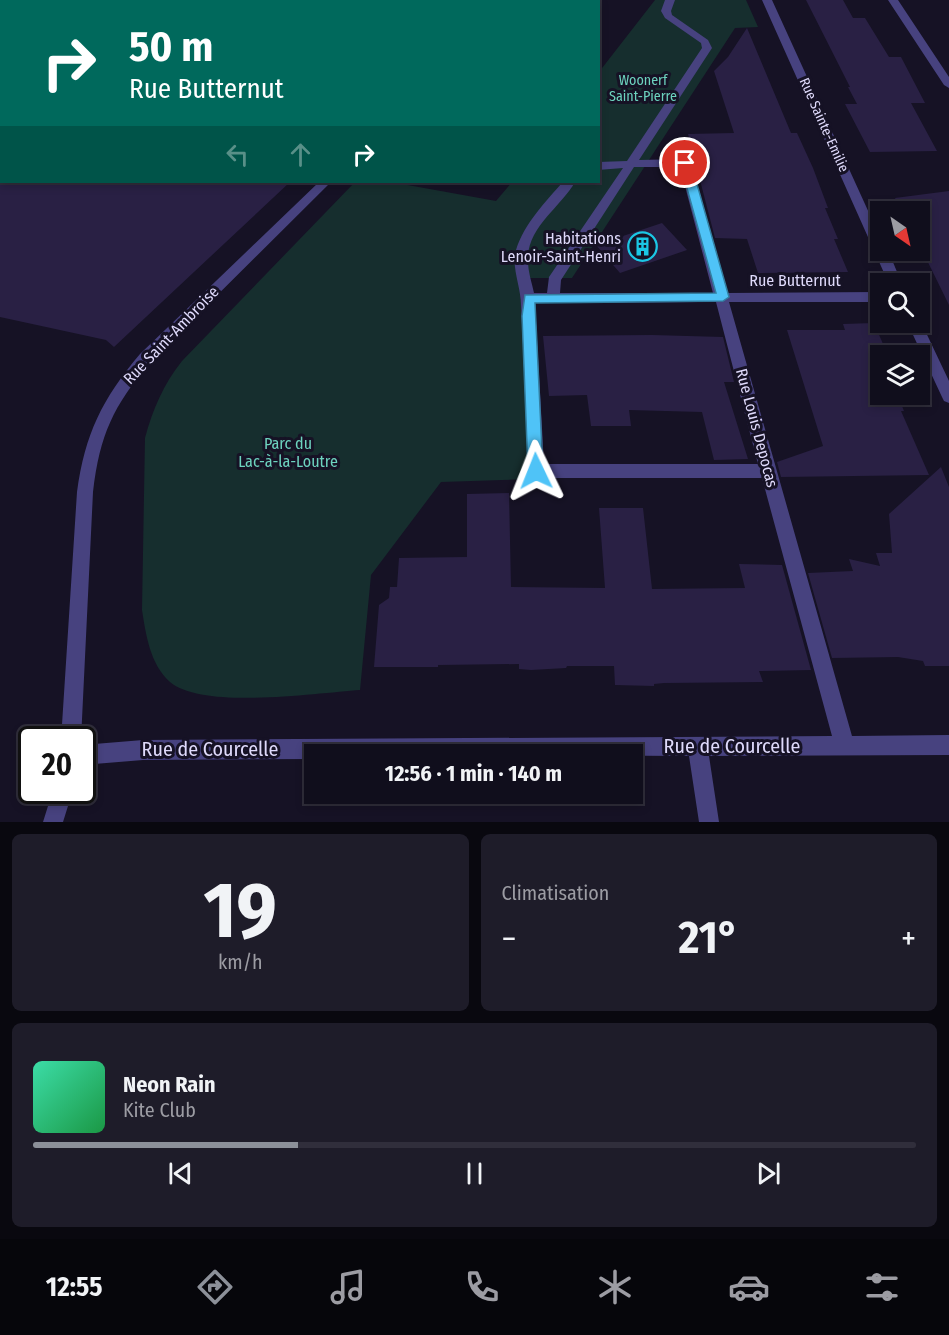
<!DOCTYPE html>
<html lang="fr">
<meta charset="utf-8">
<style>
body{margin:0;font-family:"Fira Sans Condensed",sans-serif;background:#1e1c29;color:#f1f3f6;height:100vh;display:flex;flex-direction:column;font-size:22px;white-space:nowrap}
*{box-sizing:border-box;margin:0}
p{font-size:20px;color:#9c9ca3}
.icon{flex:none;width:33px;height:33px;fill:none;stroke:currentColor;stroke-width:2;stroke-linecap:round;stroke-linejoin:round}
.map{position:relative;height:822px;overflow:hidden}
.panel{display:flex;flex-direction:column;gap:12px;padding:12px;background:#09080f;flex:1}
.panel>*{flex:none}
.hud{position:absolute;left:0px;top:0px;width:600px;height:183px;box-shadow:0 3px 9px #0003,0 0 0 2px #302e3b;background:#00695c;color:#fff;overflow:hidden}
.needle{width:39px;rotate:146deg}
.tools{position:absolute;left:870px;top:201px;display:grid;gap:12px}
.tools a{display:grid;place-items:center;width:60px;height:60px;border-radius:0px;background:#100e1c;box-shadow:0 3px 9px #0003,0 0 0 2px #302e3b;font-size:30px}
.speed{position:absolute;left:18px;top:726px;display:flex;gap:12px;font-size:30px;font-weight:700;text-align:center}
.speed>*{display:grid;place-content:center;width:78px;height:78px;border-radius:50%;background:#100e1c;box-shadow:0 3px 9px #0003,0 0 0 2px #302e3b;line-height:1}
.speed .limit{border:3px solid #111;border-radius:9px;background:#fff;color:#111}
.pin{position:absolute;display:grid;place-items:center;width:51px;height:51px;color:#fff;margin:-26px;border:3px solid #fff;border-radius:50%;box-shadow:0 2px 6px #0007}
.me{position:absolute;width:66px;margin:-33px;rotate:358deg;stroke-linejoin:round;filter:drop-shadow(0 0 4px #0008)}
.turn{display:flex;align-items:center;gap:21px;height:126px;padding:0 30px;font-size:27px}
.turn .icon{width:78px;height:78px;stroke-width:2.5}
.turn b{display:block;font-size:42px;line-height:51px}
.lanes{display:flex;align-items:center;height:57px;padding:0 30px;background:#0003;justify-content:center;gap:30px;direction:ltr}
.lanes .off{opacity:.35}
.big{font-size:45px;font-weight:700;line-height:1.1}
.panel .widget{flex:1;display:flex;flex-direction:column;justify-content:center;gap:9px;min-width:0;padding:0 21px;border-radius:9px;background:#1e1c29}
.panel .dial{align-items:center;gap:0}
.dial b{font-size:78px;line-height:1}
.song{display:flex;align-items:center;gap:18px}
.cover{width:72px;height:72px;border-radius:9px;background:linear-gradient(135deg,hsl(160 70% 55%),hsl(140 70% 35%))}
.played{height:6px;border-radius:3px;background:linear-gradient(90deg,#8c9099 30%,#302e3b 30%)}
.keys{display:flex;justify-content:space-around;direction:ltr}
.heat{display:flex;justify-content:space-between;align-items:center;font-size:33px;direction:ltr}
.panel .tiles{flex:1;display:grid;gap:12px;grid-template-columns:1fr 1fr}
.widget:last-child{grid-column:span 2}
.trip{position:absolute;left:304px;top:744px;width:339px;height:60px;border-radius:0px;background:#100e1c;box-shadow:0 3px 9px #0003,0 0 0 2px #302e3b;font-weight:700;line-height:60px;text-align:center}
.tabs{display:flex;height:96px;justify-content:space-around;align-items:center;background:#06060b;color:#9c9ca3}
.tabs .icon{width:42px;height:42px}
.tabs .active{color:#8c9099}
.tabs b{font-size:27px;color:#f1f3f6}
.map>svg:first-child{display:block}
.green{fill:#162e2e}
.building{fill:#292044}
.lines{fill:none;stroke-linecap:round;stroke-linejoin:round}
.minor{fill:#47427f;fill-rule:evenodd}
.route{fill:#4fc3f7;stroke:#337fa1;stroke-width:1.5}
.labels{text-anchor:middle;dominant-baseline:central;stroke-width:6;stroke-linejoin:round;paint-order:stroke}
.far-park-label{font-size:14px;fill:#6dd3bf;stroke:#161225}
.far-street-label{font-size:14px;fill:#dfdafb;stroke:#161225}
.poi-label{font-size:16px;fill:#dfdafb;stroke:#161225;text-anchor:end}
.street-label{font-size:16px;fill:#dfdafb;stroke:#161225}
.park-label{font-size:16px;fill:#6dd3bf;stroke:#161225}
.near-street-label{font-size:20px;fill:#dfdafb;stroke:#161225}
</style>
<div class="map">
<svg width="949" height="822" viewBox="0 0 949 822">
<rect width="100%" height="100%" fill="#161225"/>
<path class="green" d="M655,0H746L758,27L735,28L572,278H525L521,282L529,479L441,482L371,575L360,690C316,693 203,710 170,682C150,664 146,635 142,610L145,438C153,409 163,385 182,361L355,182H391L496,201L512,182H598L599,72Z"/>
<path class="building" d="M806,0H843L853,18H865L889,57H901L925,103H911L937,151L870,152L845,104H857L848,87H850Z
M747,28L791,133H797L813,168L828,208H825L838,239H834L848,272L758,273L747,239L715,238L688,134L734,133L714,71L728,57Z
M0,182H290L114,347L106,340L0,317Z
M949,191V305L920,246V212H902L895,198Z
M662,223L687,250L620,273L596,245Z
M874,323L886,351H879L880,394H897L904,411H901L929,475L781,477L777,462L823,446L787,330H845L843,324Z
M652,335L723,337L734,382H724L748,459L714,460L702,412L629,410L631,426H591L587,395L549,396L543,336Z
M941,467L949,487V666H925L923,661L898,657L832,658L808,573L853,571L849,559L880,566L876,553H892L889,514Z
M509,493L511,587L605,588L599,508H643L652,589L745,588L739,564L782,565L811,670L759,671L763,682L664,683L654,684V686L615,685L614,666H567L566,668L531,670L519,669V664L438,665V667H374L379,605L389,598L390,587H397L399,558L467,557V494Z"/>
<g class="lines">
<path class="minor" d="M84,0H94L83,2Z
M505,0H515L504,2Z
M665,0H675L671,11L672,15L708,40L712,48L639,160L685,159L691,163L727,293L880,292V302H729L852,736L949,735V755L709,756L719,822H699L689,756L315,754V759L143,760L82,765V745L143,740L832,736L762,478H536L530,476L528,471C526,416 524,360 521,305C521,287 511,267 516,250C524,224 546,201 563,182H575C561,207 526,228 528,261C528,272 532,283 534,293H547L549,277L623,168L598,170V162L627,161L702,48L701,43L665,18L661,11ZM634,167H680L713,293H560L561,280ZM716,302L758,464H544L535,303Z
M762,0H772L880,237V250H888L902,284H889Z
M888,0H898L949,77V88L944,85Z
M0,115H2V121H0Z
M319,182H331L150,362C113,407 100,434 93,492L81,740H61L77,492C85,434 102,399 140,354Z
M920,320L949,381V403L944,401L942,397L907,322H920Z
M53,790H73L63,822H43Z"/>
</g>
<path class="route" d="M685,160L691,163L729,297L723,301L535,303L543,471L541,475H530L528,471L522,316L525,295L716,293L680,163Z"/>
<defs>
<symbol id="building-ring" viewBox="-11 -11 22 22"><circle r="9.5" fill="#161225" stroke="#1bc7e5" stroke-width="1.5"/><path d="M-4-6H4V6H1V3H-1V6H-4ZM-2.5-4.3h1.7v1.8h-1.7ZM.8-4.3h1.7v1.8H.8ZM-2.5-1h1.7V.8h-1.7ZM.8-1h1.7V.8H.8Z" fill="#1bc7e5"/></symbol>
</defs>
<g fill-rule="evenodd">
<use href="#building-ring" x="626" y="230" width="33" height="33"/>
</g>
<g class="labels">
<g class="far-park-label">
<text x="643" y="80">Woonerf<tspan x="643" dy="16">Saint-Pierre</tspan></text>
</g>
<g class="far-street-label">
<text transform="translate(824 125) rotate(66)">Rue Sainte-Emilie</text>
</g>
<g class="poi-label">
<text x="621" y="238">Habitations<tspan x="621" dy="18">Lenoir-Saint-Henri</tspan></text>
</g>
<g class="street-label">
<text x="795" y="280">Rue Butternut</text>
<text transform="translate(171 335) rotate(-46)">Rue Saint-Ambroise</text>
<text transform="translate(757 428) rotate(75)">Rue Louis Depocas</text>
</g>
<g class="park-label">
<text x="288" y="443">Parc du<tspan x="288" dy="18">Lac-à-la-Loutre</tspan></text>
</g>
<g class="near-street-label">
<text x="732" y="746">Rue de Courcelle</text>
<text x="210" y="749">Rue de Courcelle</text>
</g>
</g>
</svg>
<div class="tools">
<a><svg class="needle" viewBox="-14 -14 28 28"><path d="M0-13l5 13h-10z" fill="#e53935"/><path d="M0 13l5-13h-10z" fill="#9c9ca3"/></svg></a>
<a><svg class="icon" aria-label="search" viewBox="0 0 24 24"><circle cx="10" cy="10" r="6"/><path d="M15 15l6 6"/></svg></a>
<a><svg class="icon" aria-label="layers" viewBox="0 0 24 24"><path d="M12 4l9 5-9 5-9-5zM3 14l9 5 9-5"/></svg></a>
</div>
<div class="speed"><div class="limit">20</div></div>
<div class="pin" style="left:685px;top:163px;background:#d93025"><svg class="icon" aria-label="arrive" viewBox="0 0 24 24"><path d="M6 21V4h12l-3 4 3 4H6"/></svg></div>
<svg class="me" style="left:536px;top:471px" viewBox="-20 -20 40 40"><path d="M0-17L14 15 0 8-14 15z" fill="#4fc3f7" stroke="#fff" stroke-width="4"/></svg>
<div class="trip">12:56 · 1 min · 140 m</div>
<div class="hud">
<div class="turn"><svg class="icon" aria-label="right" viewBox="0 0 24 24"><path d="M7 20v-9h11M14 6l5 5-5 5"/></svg><div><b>50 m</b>Rue Butternut</div></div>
<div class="lanes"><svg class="icon off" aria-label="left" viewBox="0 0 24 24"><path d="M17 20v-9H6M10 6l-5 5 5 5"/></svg><svg class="icon off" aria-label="ahead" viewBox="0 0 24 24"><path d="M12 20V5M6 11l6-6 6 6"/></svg><svg class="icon" aria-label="right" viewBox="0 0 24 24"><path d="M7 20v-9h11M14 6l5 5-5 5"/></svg></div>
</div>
</div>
<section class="panel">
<div class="tiles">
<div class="widget dial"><b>19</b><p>km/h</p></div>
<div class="widget"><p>Climatisation</p>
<div class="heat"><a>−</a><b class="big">21°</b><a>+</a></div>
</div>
<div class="widget">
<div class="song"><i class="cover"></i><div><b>Neon Rain</b><p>Kite Club</p></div></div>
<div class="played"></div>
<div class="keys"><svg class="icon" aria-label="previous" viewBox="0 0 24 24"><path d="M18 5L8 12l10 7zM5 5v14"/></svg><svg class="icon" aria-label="pause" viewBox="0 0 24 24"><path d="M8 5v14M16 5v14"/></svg><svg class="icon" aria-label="next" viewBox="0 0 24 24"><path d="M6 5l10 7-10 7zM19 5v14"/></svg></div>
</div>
</div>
</section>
<nav class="tabs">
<b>12:55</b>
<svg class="icon active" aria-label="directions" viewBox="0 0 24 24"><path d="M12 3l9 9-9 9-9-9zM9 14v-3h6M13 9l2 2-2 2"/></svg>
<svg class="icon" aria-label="music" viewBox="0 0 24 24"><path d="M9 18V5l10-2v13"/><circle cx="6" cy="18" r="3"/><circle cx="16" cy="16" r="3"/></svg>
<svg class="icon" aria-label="phone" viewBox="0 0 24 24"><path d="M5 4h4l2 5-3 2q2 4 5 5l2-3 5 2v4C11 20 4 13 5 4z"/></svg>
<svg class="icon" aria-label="climate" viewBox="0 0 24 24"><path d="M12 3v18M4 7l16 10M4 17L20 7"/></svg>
<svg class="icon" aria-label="car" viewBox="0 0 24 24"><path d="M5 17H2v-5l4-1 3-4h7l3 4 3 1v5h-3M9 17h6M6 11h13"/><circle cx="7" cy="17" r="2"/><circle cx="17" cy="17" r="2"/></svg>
<svg class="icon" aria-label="filters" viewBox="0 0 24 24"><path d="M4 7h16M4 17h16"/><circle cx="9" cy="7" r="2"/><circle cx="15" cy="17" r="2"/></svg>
</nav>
